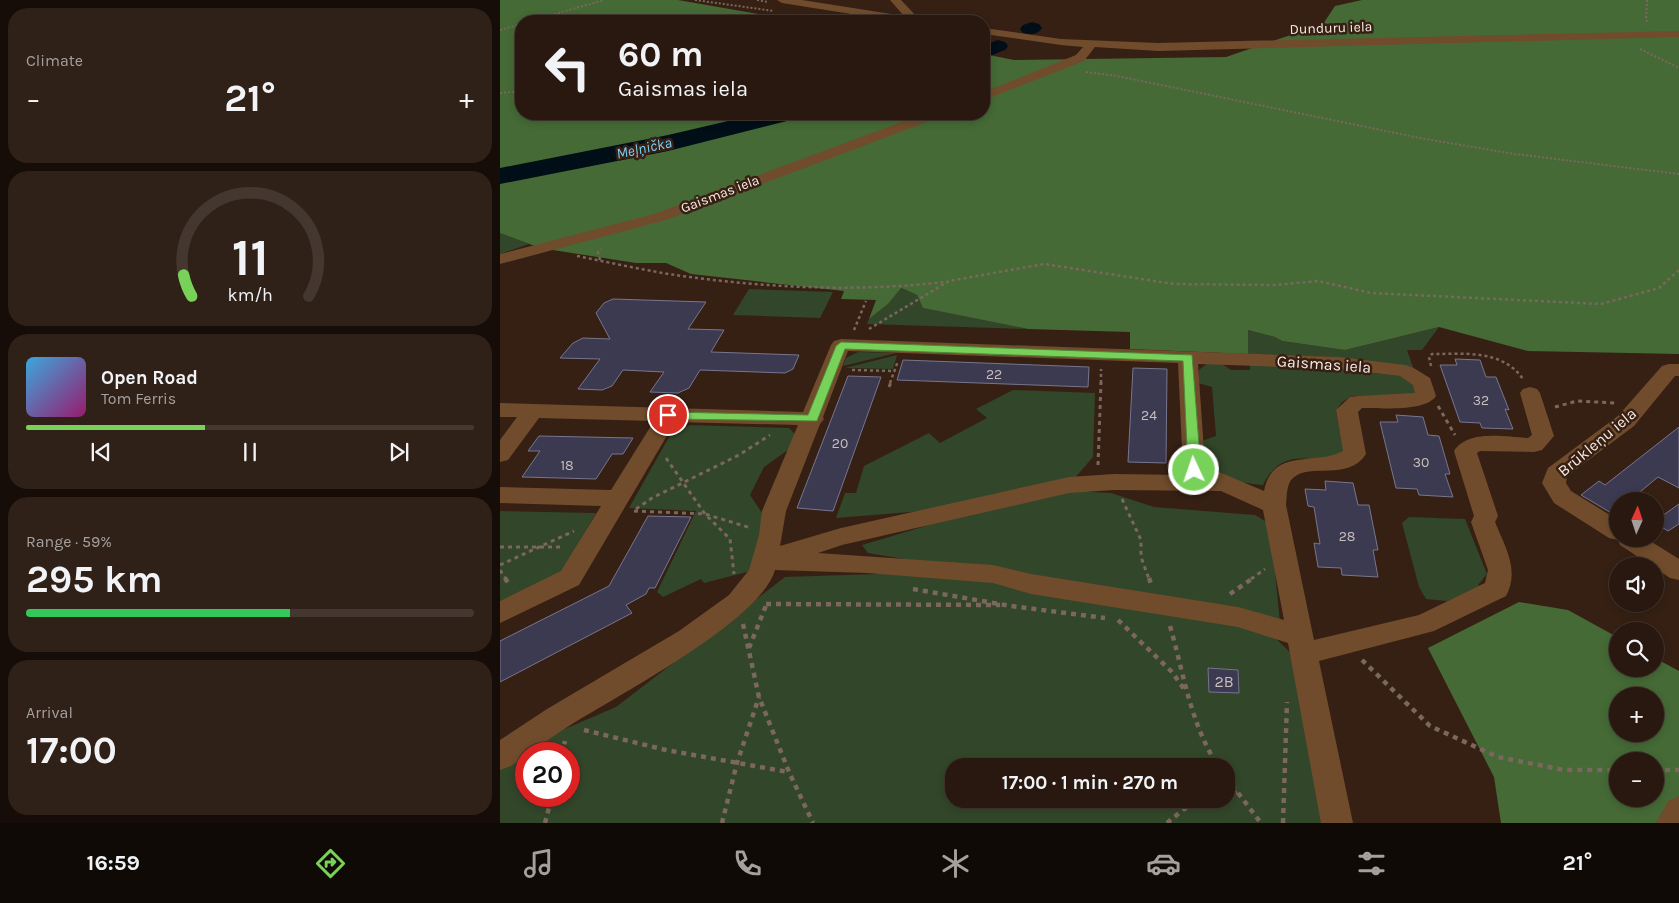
<!DOCTYPE html>
<meta charset="utf-8">
<style>
body{margin:0;font-family:Karla,sans-serif;background:#302118;color:#f1f3f6;height:100vh;display:flex;flex-direction:column;font-size:19px;white-space:nowrap}
*{box-sizing:border-box;margin:0}
p{font-size:16px;color:#a5a09e}
.icon{flex:none;width:28px;height:28px;fill:none;stroke:currentColor;stroke-width:2;stroke-linecap:round;stroke-linejoin:round}
.map{position:relative;flex:1;overflow:hidden}
.side{display:flex;flex-direction:column;gap:8px;padding:8px;background:#160d08;width:500px}
.side>*{flex:none}
.top-card{position:absolute;left:15px;top:15px;width:475px;height:105px;border-radius:20px;box-shadow:0 2px 8px #0003,0 0 0 1px #44372f;background:#28180f;color:#f1f3f6;overflow:hidden}
.needle{width:32px;rotate:3deg}
.buttons{position:absolute;left:1109px;top:492px;display:grid;gap:10px}
.buttons a{display:grid;place-items:center;width:55px;height:55px;border-radius:50%;background:#28180f;box-shadow:0 2px 8px #0003,0 0 0 1px #44372f;font-size:25px}
.speed{position:absolute;left:15px;top:742px;display:flex;gap:10px;font-size:25px;font-weight:700;text-align:center}
.speed>*{display:grid;place-content:center;width:65px;height:65px;border-radius:50%;background:#28180f;box-shadow:0 2px 8px #0003,0 0 0 1px #44372f;line-height:1}
.speed .limit{border:8px solid #d22;background:#fff;color:#111}
.pin{position:absolute;display:grid;place-items:center;width:42px;height:42px;color:#fff;margin:-21px;border:2px solid #fff;border-radius:50%;box-shadow:0 1px 5px #0007}
.me{position:absolute;width:55px;margin:-28px;rotate:357deg;stroke-linejoin:round;filter:drop-shadow(0 0 4px #0008)}
.turn{display:flex;align-items:center;gap:18px;height:105px;padding:0 20px;font-size:22px}
.turn .icon{width:65px;height:65px;stroke-width:2.5}
.turn b{display:block;font-size:35px;line-height:42px}
.big{font-size:38px;font-weight:700;line-height:1.1}
.side .card{flex:1;display:flex;flex-direction:column;justify-content:center;gap:8px;min-width:0;padding:0 18px;border-radius:20px;background:#302118}
.side .dial{align-items:center;gap:0}
.dial svg{height:130px;overflow:visible;fill:none;stroke:#44372f;stroke-width:7;stroke-linecap:round;text-anchor:middle}
.dial text{fill:#f1f3f6;stroke:none}
.song{display:flex;align-items:center;gap:15px}
.cover{width:60px;height:60px;border-radius:8px;background:linear-gradient(135deg,hsl(200 70% 55%),hsl(320 70% 35%))}
.played{height:5px;border-radius:2px;background:linear-gradient(90deg,#78d259 40%,#44372f 40%)}
.keys{display:flex;justify-content:space-around;direction:ltr}
.heat{display:flex;justify-content:space-between;align-items:center;font-size:28px;direction:ltr}
.charge{height:8px;border-radius:4px;background:linear-gradient(90deg,#34c759 59%,#44372f 0)}
.trip{position:absolute;left:445px;top:758px;width:290px;height:50px;border-radius:20px;background:#28180f;box-shadow:0 2px 8px #0003,0 0 0 1px #44372f;font-weight:700;line-height:50px;text-align:center}
.menu{display:flex;height:80px;justify-content:space-around;align-items:center;background:#100a06;color:#a5a09e}
.menu .icon{width:35px;height:35px}
.menu .current{color:#78d259}
.menu b{font-size:22px;color:#f1f3f6}
main{display:flex;flex:1;min-height:0}
.map>svg:first-child{display:block}
.green{fill:#324629;fill-rule:evenodd}
.forest{fill:#456a36;fill-rule:evenodd}
.lines{fill:none;stroke-linecap:round;stroke-linejoin:round}
.river{fill:#000e18;fill-rule:evenodd}
.building{fill:#3c3a51;stroke:#77758f}
.path-far3{stroke:#7b675d;stroke-width:2;stroke-dasharray:2 2;stroke-linecap:butt}
.path-far2{stroke:#7b675d;stroke-width:2.5;stroke-dasharray:3 3;stroke-linecap:butt}
.path-far1{stroke:#7b675d;stroke-width:3;stroke-dasharray:4 4;stroke-linecap:butt}
.path{stroke:#7b675d;stroke-width:4.5;stroke-dasharray:5 5;stroke-linecap:butt}
.minor{fill:#704c2c;fill-rule:evenodd}
.route{fill:#78d259;stroke:#4e883a}
.labels{text-anchor:middle;dominant-baseline:central;stroke-width:5;stroke-linejoin:round;paint-order:stroke}
.far-street-label{font-size:14px;fill:#f8e9e1;stroke:#362014}
.number-label{font-size:14px;fill:#c9bdbd}
.far-water-label{font-size:15px;font-style:italic;fill:#7dcef4;stroke:#362014}
.street-label{font-size:16px;fill:#f8e9e1;stroke:#362014}
.near-number-label{font-size:16px;fill:#c9bdbd}
</style>
<main>
<section class="side">
<div class="card"><p>Climate</p>
<div class="heat"><a>−</a><b class="big">21°</b><a>+</a></div>
</div>
<div class="card dial"><svg viewBox="0 0 100 80">
<path d="M14 69A42 42 0 1 1 86 69"/>
<path d="M14 69A42 42 0 0 1 9 56" stroke="#78d259"/>
<text x="50" y="56" font-size="32" font-weight="700">11</text>
<text x="50" y="72" font-size="11">km/h</text>
</svg></div>
<div class="card">
<div class="song"><i class="cover"></i><div><b>Open Road</b><p>Tom Ferris</p></div></div>
<div class="played"></div>
<div class="keys"><svg class="icon" aria-label="previous" viewBox="0 0 24 24"><path d="M18 5L8 12l10 7zM5 5v14"/></svg><svg class="icon" aria-label="pause" viewBox="0 0 24 24"><path d="M8 5v14M16 5v14"/></svg><svg class="icon" aria-label="next" viewBox="0 0 24 24"><path d="M6 5l10 7-10 7zM19 5v14"/></svg></div>
</div>
<div class="card"><p>Range · 59%</p><b class="big">295 km</b><div class="charge"></div></div>
<div class="card"><p>Arrival</p><b class="big">17:00</b></div>
</section>
<div class="map">
<svg width="1179" height="823" viewBox="0 0 1179 823">
<rect width="100%" height="100%" fill="#362014"/>
<path class="green" d="M0,233L29,244L0,254Z
M400,288L417,295L423,308L528,329L367,324L369,319L388,304Z
M249,289L333,292L320,318L233,315Z
M939,327L922,350H907L913,367L832,357L748,354V330L775,337L782,341L845,350Z
M358,352L396,353L343,366L346,358Z
M397,355L393,369L345,368Z
M709,362H719L731,370H750V366L755,363L843,367L845,370L903,376L912,380L917,395L852,396L842,402L836,411L844,453C817,470 785,440 763,485C737,482 722,480 703,461L702,441L716,436L712,387L698,383L699,370Z
M513,390L595,393L593,457L574,479L423,511L336,518L345,493H356L364,466L429,433L440,443L487,418L476,409Z
M190,425L289,428L295,434L288,450L264,467L250,495L262,513V539L251,571L204,583L201,579L163,597L157,592L196,511L129,508L169,437L174,431Z
M574,491L611,493L654,507L755,515L770,524L780,622L368,553L362,545L469,513Z
M0,511L96,513L65,567L57,575L0,601Z
M909,517L965,519L987,574L978,585L982,590L947,601L926,599L919,587L902,523Z
M408,573L496,582L733,625L772,635L794,656L823,823H0V766L60,731L116,707L285,577ZM26,754H69V796H26ZM454,766H726V799H454Z"/>
<path class="forest" d="M0,0H178L298,21H21V114H484V54L514,60L726,57L823,24L835,6L862,0H1179V354L1028,351L939,327L845,350L782,341L775,337L748,330V354L630,349V332L528,329L423,308L417,295L401,288L388,304L369,319L376,300L341,299L344,291L191,274L166,263H136L40,248L0,233Z
M1019,602L1068,610L1117,637L1118,669H1155V658L1179,671V823H1001L994,777L928,648ZM1118,696H1155V734H1118ZM1118,761H1155V799H1118Z"/>
<g class="lines">
<path class="river" d="M532,22L539,24L542,28C537,35 531,35 523,33L520,29L523,25Z
M498,40L505,42L508,46L505,50L484,58V45Z
M258,114H299L295,119L168,151L0,184V168L168,135Z"/>
</g>
<path class="building" d="M113,299L206,302L188,329L224,330L211,352L299,355L293,369L285,373L200,370L189,388L178,393L150,392L164,372L123,370L112,386L102,390L78,389L100,359L60,358L73,343L83,338L110,339L96,313L104,303Z
M955,359L980,360L986,377H996L1009,410L1005,409L1013,429L982,428L980,423L960,422L940,365H957Z
M403,360L589,367L588,387L397,380Z
M633,368L667,369L666,463L628,462Z
M348,376L381,377L333,511L297,508Z
M896,415L923,417L928,435L939,436L950,474H945L953,497L919,495L917,489L896,488L880,422H898Z
M1179,427V488L1158,477L1129,501H1118V517L1081,495L1099,481L1105,485Z
M39,436L133,438L123,454H112L96,479L22,477L40,451H28Z
M825,481L853,483L858,505H869L878,550H873L878,577L842,575L841,568L818,567L814,543L820,544L814,507L808,506L805,489L826,490Z
M1179,504V524L1168,531L1155,523V521Z
M148,516L191,517L155,588H149L146,594L126,605L132,613L0,682V641L109,586Z
M708,668L738,670L739,693L709,692Z"/>
<g class="lines">
<path class="path-far3" d="M195,0L274,11
M257,0L268,2
M1147,0L1146,19L1148,23
M31,21L104,0
M0,30L21,24
M1140,49L1179,68
M586,72L617,76L925,139L1015,154L1179,174
M0,93L21,91"/>
<path class="path-far2" d="M77,256C112,263 147,271 182,276C269,288 358,292 445,282
M100,260L98,252L101,249
M369,329L449,281L544,264L674,284L776,285L818,281L871,293L1101,304L1159,288L1179,270
M354,330L366,301
M931,366L929,357L932,354C964,354 1002,349 1023,379
M352,370L395,371
M390,383L398,361
M601,383V369"/>
<path class="path-far1" d="M389,387L391,382
M938,406L955,435
M1055,407L1077,401L1115,403
M166,458L205,514L230,539L234,574
M598,465L601,382
M622,499L641,540V557L649,579
M136,509L152,498L239,455L270,435
M134,511L205,514L251,528
M0,547H64
M0,565L74,531
M0,570L6,579
M751,579L765,569"/>
<path class="path" d="M5,578L10,586
M649,578L651,584
M413,589L511,606L605,618
M730,594L753,578
M266,604L500,605
M618,620L672,672L684,689
M243,624L259,697L289,772L313,823
M670,626C684,674 690,723 718,766
M249,648L267,603
M862,660L930,726L998,757L1064,770H1118
M84,730L166,750L288,772
M62,754L65,741
M1155,770H1179
M726,777L761,823
M726,795L737,792
M45,823L52,796
M222,823L237,763L259,697
M667,823L684,809L715,799
M783,823L787,702"/>
<path class="minor" d="M277,0H302L404,16L390,0H401L421,21H395L282,3Z
M484,28L561,39L658,43L1179,31V37L658,51L595,47L584,61L484,100V92L576,55L583,47L561,45L484,34Z
M423,114H442L440,117L166,220L0,264V254L154,214Z
M341,339L840,357L905,365L912,367L930,378L936,396C926,412 881,408 862,408L858,412L866,454C848,482 810,462 793,478C786,484 787,497 786,505L814,640L919,615L985,583L988,570L971,522L974,516L954,451C968,429 1006,437 1028,438L1032,435L1020,393L1023,389L1030,387L1037,389L1040,393L1054,436L1042,450L1034,452L980,451L977,453L998,516L995,522C1005,547 1020,570 1006,596L934,631L819,661L853,823H821L788,643L738,627L531,594L493,583L367,573L275,570C261,621 116,696 69,726C48,739 30,753 11,766L0,770V740L47,709L179,631L229,595L249,570L259,535L262,511L298,425L175,422L79,585L0,623V601L61,571L101,506L0,503V487L111,490L154,421L39,418L8,460L0,462V440L17,417H0V403L303,412L331,345L334,341ZM348,351L678,363L683,470L686,475L614,474L569,477L341,528L280,546L286,511L320,424L324,419L323,417ZM698,364L840,369L900,376L913,385L915,393L857,396L850,397L836,410L843,451C816,466 772,447 764,491L705,466ZM614,490L721,491L763,510L784,620L738,607L531,574L493,565L318,553L342,545L569,493Z
M1169,364H1179V376H1175L1134,426L1067,476L1066,483L1071,491L1118,520V539H1147L1179,559V580L1170,578L1120,545L1118,540L1109,538L1054,503L1042,483L1048,468L1118,416L1162,366Z
M1179,796V823H1156L1168,801Z"/>
</g>
<path class="route" d="M341,342L692,355L701,470L694,474L688,470L683,361L345,349L317,421L168,419L163,415L168,412L308,415L336,346Z"/>
<g class="labels">
<g class="far-street-label">
<text transform="translate(831 28) rotate(-2)">Dunduru iela</text>
<text transform="translate(220 194) rotate(-21)">Gaismas iela</text>
</g>
<g class="number-label">
<text x="494" y="374">22</text>
<text x="981" y="400">32</text>
<text x="649" y="415">24</text>
<text x="340" y="443">20</text>
<text x="921" y="462">30</text>
<text x="67" y="465">18</text>
<text x="847" y="536">28</text>
</g>
<g class="far-water-label">
<text transform="translate(144 148) rotate(-12)">Meļņička</text>
</g>
<g class="street-label">
<text transform="translate(824 364) rotate(4)">Gaismas iela</text>
<text transform="translate(1097 442) rotate(-40)">Brūkleņu iela</text>
</g>
<g class="near-number-label">
<text x="724" y="681">2B</text>
</g>
</g>
</svg>
<div class="buttons">
<a><svg class="needle" viewBox="-14 -14 28 28"><path d="M0-13l5 13h-10z" fill="#e53935"/><path d="M0 13l5-13h-10z" fill="#a5a09e"/></svg></a>
<a><svg class="icon" aria-label="sound" viewBox="0 0 24 24"><path d="M4 9h4l5-4v14l-5-4H4zM17 9q2 3 0 6"/></svg></a>
<a><svg class="icon" aria-label="search" viewBox="0 0 24 24"><circle cx="10" cy="10" r="6"/><path d="M15 15l6 6"/></svg></a>
<a>+</a>
<a>−</a>
</div>
<div class="speed"><div class="limit">20</div></div>
<div class="pin" style="left:168px;top:415px;background:#d93025"><svg class="icon" aria-label="arrive" viewBox="0 0 24 24"><path d="M6 21V4h12l-3 4 3 4H6"/></svg></div>
<svg class="me" style="left:694px;top:470px" viewBox="-20 -20 40 40"><circle r="17" fill="#78d259" stroke="#fff" stroke-width="3"/><path d="M0-11L8 9 0 5-8 9z" fill="#fff"/></svg>
<div class="trip">17:00 · 1 min · 270 m</div>
<div class="top-card">
<div class="turn"><svg class="icon" aria-label="left" viewBox="0 0 24 24"><path d="M17 20v-9H6M10 6l-5 5 5 5"/></svg><div><b>60 m</b>Gaismas iela</div></div>
</div>
</div>
</main>
<nav class="menu">
<b>16:59</b>
<svg class="icon current" aria-label="directions" viewBox="0 0 24 24"><path d="M12 3l9 9-9 9-9-9zM9 14v-3h6M13 9l2 2-2 2"/></svg>
<svg class="icon" aria-label="music" viewBox="0 0 24 24"><path d="M9 18V5l10-2v13"/><circle cx="6" cy="18" r="3"/><circle cx="16" cy="16" r="3"/></svg>
<svg class="icon" aria-label="phone" viewBox="0 0 24 24"><path d="M5 4h4l2 5-3 2q2 4 5 5l2-3 5 2v4C11 20 4 13 5 4z"/></svg>
<svg class="icon" aria-label="climate" viewBox="0 0 24 24"><path d="M12 3v18M4 7l16 10M4 17L20 7"/></svg>
<svg class="icon" aria-label="car" viewBox="0 0 24 24"><path d="M5 17H2v-5l4-1 3-4h7l3 4 3 1v5h-3M9 17h6M6 11h13"/><circle cx="7" cy="17" r="2"/><circle cx="17" cy="17" r="2"/></svg>
<svg class="icon" aria-label="filters" viewBox="0 0 24 24"><path d="M4 7h16M4 17h16"/><circle cx="9" cy="7" r="2"/><circle cx="15" cy="17" r="2"/></svg>
<b>21°</b>
</nav>
